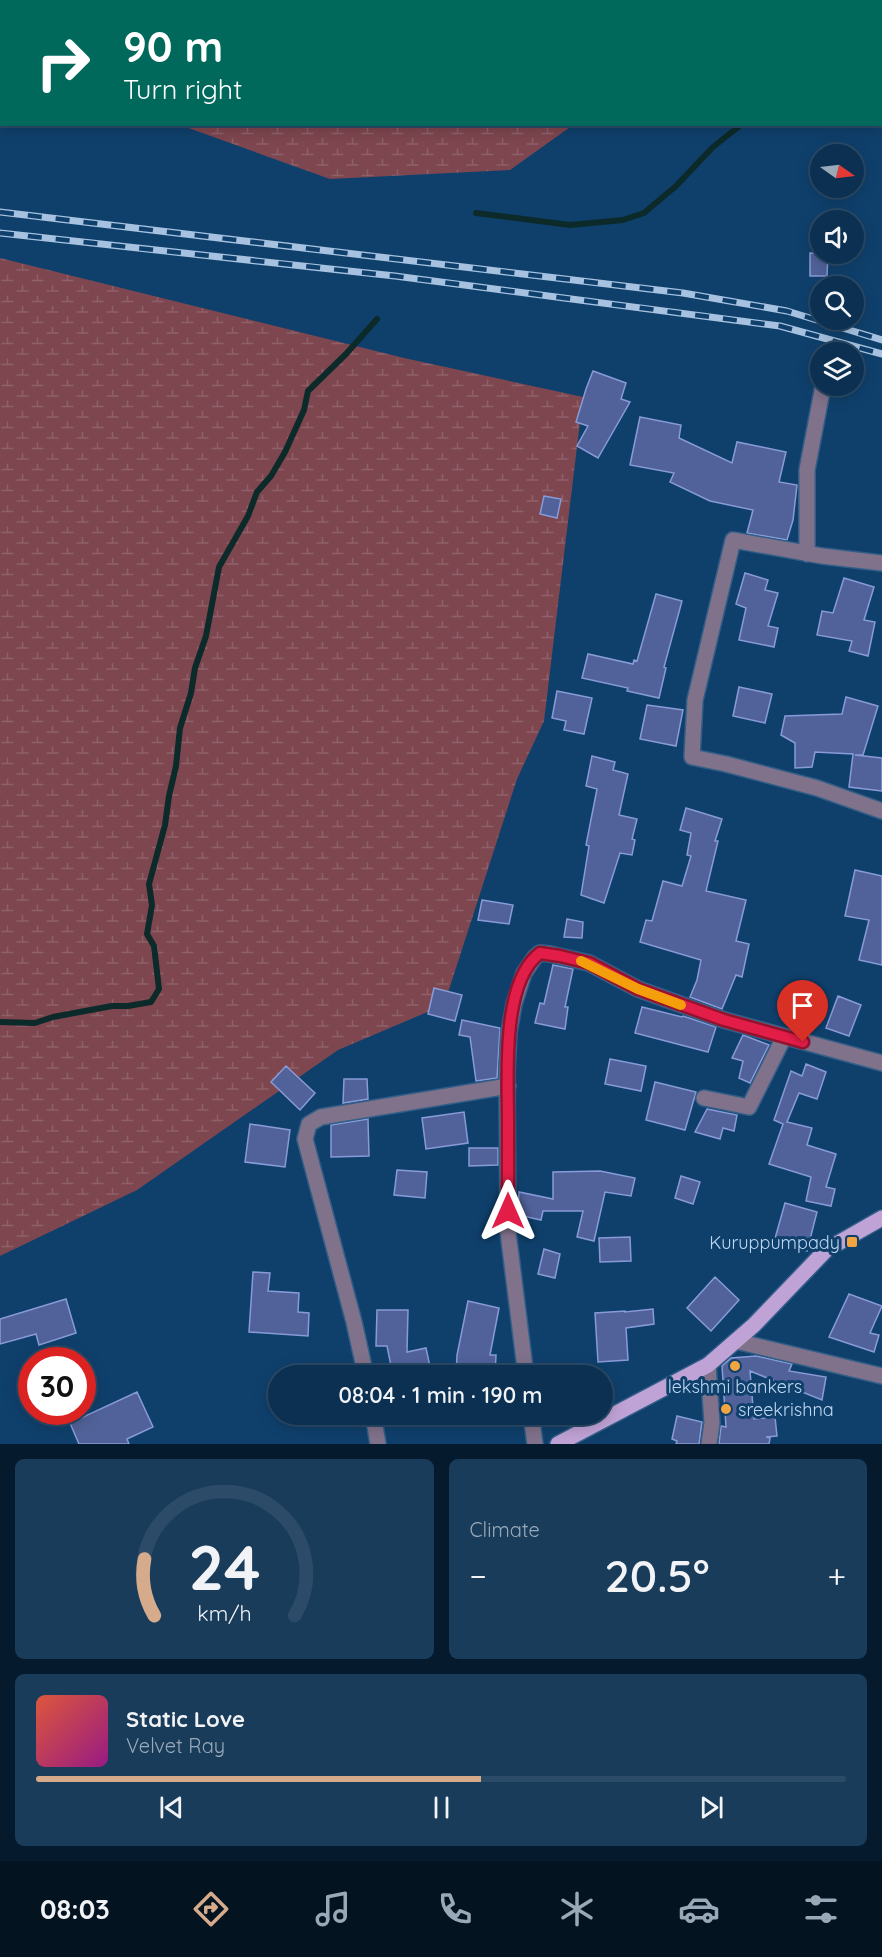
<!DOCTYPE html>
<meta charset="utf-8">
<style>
body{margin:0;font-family:Quicksand,sans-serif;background:#193c5b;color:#f1f3f6;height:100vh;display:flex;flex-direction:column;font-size:22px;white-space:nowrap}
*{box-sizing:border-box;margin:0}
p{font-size:20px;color:#9aa9b7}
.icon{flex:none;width:33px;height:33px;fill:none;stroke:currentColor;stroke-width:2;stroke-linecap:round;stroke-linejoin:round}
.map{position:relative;height:1444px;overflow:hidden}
.panel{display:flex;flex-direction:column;gap:15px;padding:15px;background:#061a2d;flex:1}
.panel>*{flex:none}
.banner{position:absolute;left:0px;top:0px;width:882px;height:126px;box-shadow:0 3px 15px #0003,0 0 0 2px #2b4b68;background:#00695c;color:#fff;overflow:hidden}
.needle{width:39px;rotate:104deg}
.fabs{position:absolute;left:810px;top:144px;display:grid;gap:12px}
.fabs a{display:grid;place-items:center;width:54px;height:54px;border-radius:50%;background:#0b3051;box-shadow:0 3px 15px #0003,0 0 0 2px #2b4b68;font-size:30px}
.speed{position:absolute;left:18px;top:1347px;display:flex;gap:12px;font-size:30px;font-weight:700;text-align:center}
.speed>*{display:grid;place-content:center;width:78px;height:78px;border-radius:50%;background:#0b3051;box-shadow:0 3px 15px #0003,0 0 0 2px #2b4b68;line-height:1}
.speed .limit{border:9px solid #d22;background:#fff;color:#111}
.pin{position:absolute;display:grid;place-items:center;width:51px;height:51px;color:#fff;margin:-62px -26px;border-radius:50% 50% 50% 0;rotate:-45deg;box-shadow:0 0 6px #0007}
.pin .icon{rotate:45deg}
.me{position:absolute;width:66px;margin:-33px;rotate:0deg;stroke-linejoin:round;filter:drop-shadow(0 0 4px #0008)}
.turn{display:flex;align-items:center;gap:21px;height:126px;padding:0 24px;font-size:27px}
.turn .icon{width:78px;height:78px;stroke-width:2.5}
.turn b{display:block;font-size:42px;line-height:51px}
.big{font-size:45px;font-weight:600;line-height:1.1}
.panel .card{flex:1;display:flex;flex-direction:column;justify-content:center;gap:9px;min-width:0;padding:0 21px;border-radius:9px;background:#193c5b}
.panel .dial{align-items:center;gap:0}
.dial svg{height:156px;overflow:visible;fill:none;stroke:#2b4b68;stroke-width:7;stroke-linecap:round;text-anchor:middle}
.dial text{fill:#f1f3f6;stroke:none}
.song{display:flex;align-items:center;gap:18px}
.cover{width:72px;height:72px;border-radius:9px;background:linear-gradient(135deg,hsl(10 70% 55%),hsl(310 70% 35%))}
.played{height:6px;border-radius:3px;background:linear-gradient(90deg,#d6ab8b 55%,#2b4b68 55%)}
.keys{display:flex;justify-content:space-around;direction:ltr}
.heat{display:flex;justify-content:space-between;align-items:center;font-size:33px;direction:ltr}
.panel .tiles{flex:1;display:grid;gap:15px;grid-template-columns:1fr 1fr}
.card:last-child{grid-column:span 2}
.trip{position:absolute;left:268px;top:1365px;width:345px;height:60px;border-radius:30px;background:#0b3051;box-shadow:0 3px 15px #0003,0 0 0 2px #2b4b68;font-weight:600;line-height:60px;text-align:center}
.tab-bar{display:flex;height:96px;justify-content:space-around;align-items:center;background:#041320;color:#9aa9b7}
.tab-bar .icon{width:42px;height:42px}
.tab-bar .current{color:#d6ab8b}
.tab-bar b{font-size:27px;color:#f1f3f6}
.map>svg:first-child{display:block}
.wetland{fill:url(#wetland-marsh)}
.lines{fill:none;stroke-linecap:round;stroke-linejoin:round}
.stream{stroke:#0c2a29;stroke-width:6}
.building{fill:#51629a;stroke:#889bd8;stroke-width:1.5}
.minor-casing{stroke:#325e87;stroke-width:18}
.major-casing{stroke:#325e87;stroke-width:18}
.minor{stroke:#80728b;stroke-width:15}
.major{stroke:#c0a3d6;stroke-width:15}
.rail-casing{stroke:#a6c2e0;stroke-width:7}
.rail{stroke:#0f406c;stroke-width:4.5;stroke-dasharray:14;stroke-linecap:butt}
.route-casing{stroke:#92132f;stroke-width:15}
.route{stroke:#e11d48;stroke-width:10}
.slow{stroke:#f59e0b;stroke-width:10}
.poi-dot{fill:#f1a540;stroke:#0f406c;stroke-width:2}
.labels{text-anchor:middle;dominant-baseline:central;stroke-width:6;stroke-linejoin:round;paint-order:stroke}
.poi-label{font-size:18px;fill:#bed7f2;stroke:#0f406c;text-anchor:end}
</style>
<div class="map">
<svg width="882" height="1444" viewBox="0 0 882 1444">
<defs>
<pattern id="wetland-marsh" width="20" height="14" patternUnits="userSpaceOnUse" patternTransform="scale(1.5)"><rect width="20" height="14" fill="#7e464f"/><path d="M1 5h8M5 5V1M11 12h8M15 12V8" fill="none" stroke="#8e6069"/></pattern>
</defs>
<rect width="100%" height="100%" fill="#0f406c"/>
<path class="wetland" d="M0,0H744L2,2L1,113Z
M180,125H573L510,170L330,179Z
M0,258L404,358L583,397L544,721L517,779L444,1005L338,1050L137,1190L0,1256Z"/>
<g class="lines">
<path class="stream" d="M880,72H882
M476,213L570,225L623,220L644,213L676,186L713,147L742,124
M0,1022L35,1023L53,1017L112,1006H128L151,1002L159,989L154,946L147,934L152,905L149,884L165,825L169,796L176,766L180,728L191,693L195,668L206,636L219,567L248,516L257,492L271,476L285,452L304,410L308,391L346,354L377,319"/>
</g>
<path class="building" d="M810,253L828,254L827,276H810Z
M593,371L626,383L621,399L630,402L598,458L577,446L588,426L576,422L586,389Z
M640,417L681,425L679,438L732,463L737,442L786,452L779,482L797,485L793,520L787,540L747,533L753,510L710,501L670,482L674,473L630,465Z
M544,496L561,499L557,518L540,514Z
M745,573L768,580L765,590L778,593L768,626L778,628L774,647L739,640L746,608L736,604Z
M844,578L874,587L864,620L875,622L868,656L849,651L852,641L817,635L822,611L833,613Z
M656,594L682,601L664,667L666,668L659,698L627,691L628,688L582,678L588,654L633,664L634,660L637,661Z
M739,687L772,694L765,723L733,716Z
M557,691L592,698L584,734L564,730L566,721L552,718Z
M846,697L878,706L863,755H855L882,758V791L849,787L853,754L815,752L812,767L795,768V743L781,735L785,716L842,714Z
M647,705L683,710L676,746L640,739Z
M592,756L615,762L613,770L628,774L619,815L637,819L632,839L635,840L632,855L620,853L604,903L581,895L589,846L586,845L597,789L586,786Z
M686,808L722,819L715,841H718L706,891L746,900L736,941L749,944L742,977L736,975L722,1009L690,997L697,980L701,960L640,942L646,920L652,921L663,881L682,886L691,856L687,855L691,833L680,830Z
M855,870L882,876V965L859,960L869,920L845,916Z
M482,900L513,905L509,924L478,920Z
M567,919L583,922L582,938L564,937Z
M553,965L573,969L565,1007H568L565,1029L535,1023L540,1003L544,1004Z
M434,988L462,995L455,1021L428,1014Z
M838,996L861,1005L849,1036L826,1028Z
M642,1007L682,1017L683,1016L716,1027L708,1052L635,1033Z
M462,1020L500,1028L497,1078L476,1081L470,1037L459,1035Z
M743,1035L769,1045L750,1083L739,1078L743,1061L732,1058Z
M610,1059L646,1066L641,1091L605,1084Z
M806,1064L826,1072L817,1099L799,1093L787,1122L812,1128L807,1145L836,1154L826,1187L835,1189L831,1206L806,1201L811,1177L769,1164L783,1124L774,1120L791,1071L802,1076Z
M286,1066L315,1093L300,1110L271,1082Z
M344,1079H367L368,1099L343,1103Z
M655,1082L696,1092L685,1130L646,1120Z
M707,1109L737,1115L734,1131L723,1128L720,1139L695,1132Z
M464,1112L468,1143L426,1149L422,1118Z
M368,1119L369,1156L331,1157V1125Z
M250,1124L290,1130L285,1167L245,1162Z
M469,1148H498V1165L469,1166Z
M397,1170L427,1172L425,1198L394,1195Z
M600,1171L635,1178L631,1196L605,1192L594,1241L577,1237L583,1211H543L541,1220L518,1215L519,1192L553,1199V1172Z
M681,1176L700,1182L693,1204L675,1198Z
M785,1203L817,1212L807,1251L774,1242Z
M630,1237L631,1261L600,1262L599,1238Z
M544,1249L560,1254L555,1278L538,1274Z
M253,1272L270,1273L268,1291L299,1293L298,1312L309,1313L308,1336L249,1332Z
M715,1277L739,1300L711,1331L687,1308Z
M849,1294L882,1306L870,1333L879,1335L874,1352L829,1337Z
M66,1299L76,1333L39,1345L36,1334L0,1344V1319Z
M468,1301L499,1308L490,1355H496L495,1376H456L457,1355Z
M653,1309L654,1324L626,1328L628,1360L598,1362L595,1313L625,1311V1312Z
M377,1310H408L407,1352L426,1348L432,1376H393L387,1346H376Z
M756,1356L792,1364L789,1371L826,1377L822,1400L750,1371L754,1419L775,1417L777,1436L766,1437L770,1438L769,1444H719L721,1426L726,1427L722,1366L731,1358Z
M137,1392L153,1427L127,1439L129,1444H79L70,1423Z
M677,1416L702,1422L699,1444H676L677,1441L672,1439Z"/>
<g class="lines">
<defs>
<path id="minor" d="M807,554V470L823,386
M882,563L822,556L733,540L695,700L692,757L726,764L817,788L882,811
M704,1098L749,1107L784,1037
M736,1341L882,1376
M708,1365L712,1423L709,1444
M366,1376L354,1322L305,1139L309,1124L321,1117L508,1086
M526,1376L508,1232L507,1071L509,1032L514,1004L524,973L535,957L540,953L550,954L589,963L638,989L724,1020L882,1063
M373,1414L378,1444
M531,1414L535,1444"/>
<path id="major" d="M558,1444L708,1365L754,1325L826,1250L882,1218"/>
</defs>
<use href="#minor" class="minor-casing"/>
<use href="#major" class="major-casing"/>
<use href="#minor" class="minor"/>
<use href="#major" class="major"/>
<defs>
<path id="rail" d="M0,212L683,293L787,311L882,340
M0,233L395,276L780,326L882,354"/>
</defs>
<use href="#rail" class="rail-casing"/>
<use href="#rail" class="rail"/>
</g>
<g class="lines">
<defs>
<path id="route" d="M508,1211C508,1180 508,1150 508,1119C508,1076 501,982 540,953L560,956L589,963L638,989L724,1020L803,1042"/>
</defs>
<use href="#route" class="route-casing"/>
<use href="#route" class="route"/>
<path class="slow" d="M581,961L638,989L681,1005"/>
</g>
<g class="poi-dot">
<rect x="846" y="1236" width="12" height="12" rx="3"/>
<circle cx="735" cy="1366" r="6"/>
<circle cx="726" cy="1409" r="6"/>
</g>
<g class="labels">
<g class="poi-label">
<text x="840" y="1242">Kuruppumpady</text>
<text x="735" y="1386" text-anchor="middle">lekshmi bankers</text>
<text x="738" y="1409" text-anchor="start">sreekrishna</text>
</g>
</g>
</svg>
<div class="fabs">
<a><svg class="needle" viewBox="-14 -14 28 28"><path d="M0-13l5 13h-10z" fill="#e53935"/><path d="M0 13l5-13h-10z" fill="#9aa9b7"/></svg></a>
<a><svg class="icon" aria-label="sound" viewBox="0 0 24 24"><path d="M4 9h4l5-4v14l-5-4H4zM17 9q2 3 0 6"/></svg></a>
<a><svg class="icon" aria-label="search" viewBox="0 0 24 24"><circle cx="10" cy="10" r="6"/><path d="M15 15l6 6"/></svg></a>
<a><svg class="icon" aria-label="layers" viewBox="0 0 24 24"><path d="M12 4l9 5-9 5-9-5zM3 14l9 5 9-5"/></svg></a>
</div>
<div class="speed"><div class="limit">30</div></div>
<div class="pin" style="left:803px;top:1042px;background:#d93025"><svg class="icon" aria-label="arrive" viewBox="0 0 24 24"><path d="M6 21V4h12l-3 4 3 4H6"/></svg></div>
<svg class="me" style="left:508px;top:1211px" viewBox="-20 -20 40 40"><path d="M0-17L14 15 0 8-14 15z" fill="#e11d48" stroke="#fff" stroke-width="4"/></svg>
<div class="trip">08:04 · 1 min · 190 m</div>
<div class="banner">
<div class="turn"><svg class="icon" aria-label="right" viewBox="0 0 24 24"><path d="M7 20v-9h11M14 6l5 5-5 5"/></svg><div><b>90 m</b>Turn right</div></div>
</div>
</div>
<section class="panel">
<div class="tiles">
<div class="card dial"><svg viewBox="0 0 100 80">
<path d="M14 69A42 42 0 1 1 86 69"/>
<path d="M14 69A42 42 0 0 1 9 40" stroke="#d6ab8b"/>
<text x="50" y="56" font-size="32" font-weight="700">24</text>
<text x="50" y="72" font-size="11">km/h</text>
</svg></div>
<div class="card"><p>Climate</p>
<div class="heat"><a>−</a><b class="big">20.5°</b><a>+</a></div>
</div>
<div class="card">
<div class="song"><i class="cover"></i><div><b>Static Love</b><p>Velvet Ray</p></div></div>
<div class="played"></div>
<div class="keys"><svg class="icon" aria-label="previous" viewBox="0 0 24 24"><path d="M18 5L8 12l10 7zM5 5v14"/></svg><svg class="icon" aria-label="pause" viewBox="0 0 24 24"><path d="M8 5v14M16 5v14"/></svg><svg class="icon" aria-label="next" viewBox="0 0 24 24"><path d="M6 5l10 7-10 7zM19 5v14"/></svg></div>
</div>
</div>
</section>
<nav class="tab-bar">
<b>08:03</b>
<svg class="icon current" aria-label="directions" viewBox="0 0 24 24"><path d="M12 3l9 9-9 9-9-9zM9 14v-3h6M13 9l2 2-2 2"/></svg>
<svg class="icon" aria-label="music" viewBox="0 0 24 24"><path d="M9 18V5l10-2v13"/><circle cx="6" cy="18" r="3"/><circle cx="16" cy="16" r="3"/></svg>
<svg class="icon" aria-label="phone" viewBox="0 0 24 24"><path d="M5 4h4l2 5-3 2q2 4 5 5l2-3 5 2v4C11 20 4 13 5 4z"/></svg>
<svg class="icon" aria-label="climate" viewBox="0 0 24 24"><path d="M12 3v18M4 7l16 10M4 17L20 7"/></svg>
<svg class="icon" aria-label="car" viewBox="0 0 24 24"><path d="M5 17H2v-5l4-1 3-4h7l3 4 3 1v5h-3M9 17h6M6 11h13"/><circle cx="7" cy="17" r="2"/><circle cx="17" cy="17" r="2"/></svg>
<svg class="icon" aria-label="filters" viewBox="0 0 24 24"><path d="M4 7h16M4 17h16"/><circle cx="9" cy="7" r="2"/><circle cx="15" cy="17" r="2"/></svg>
</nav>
